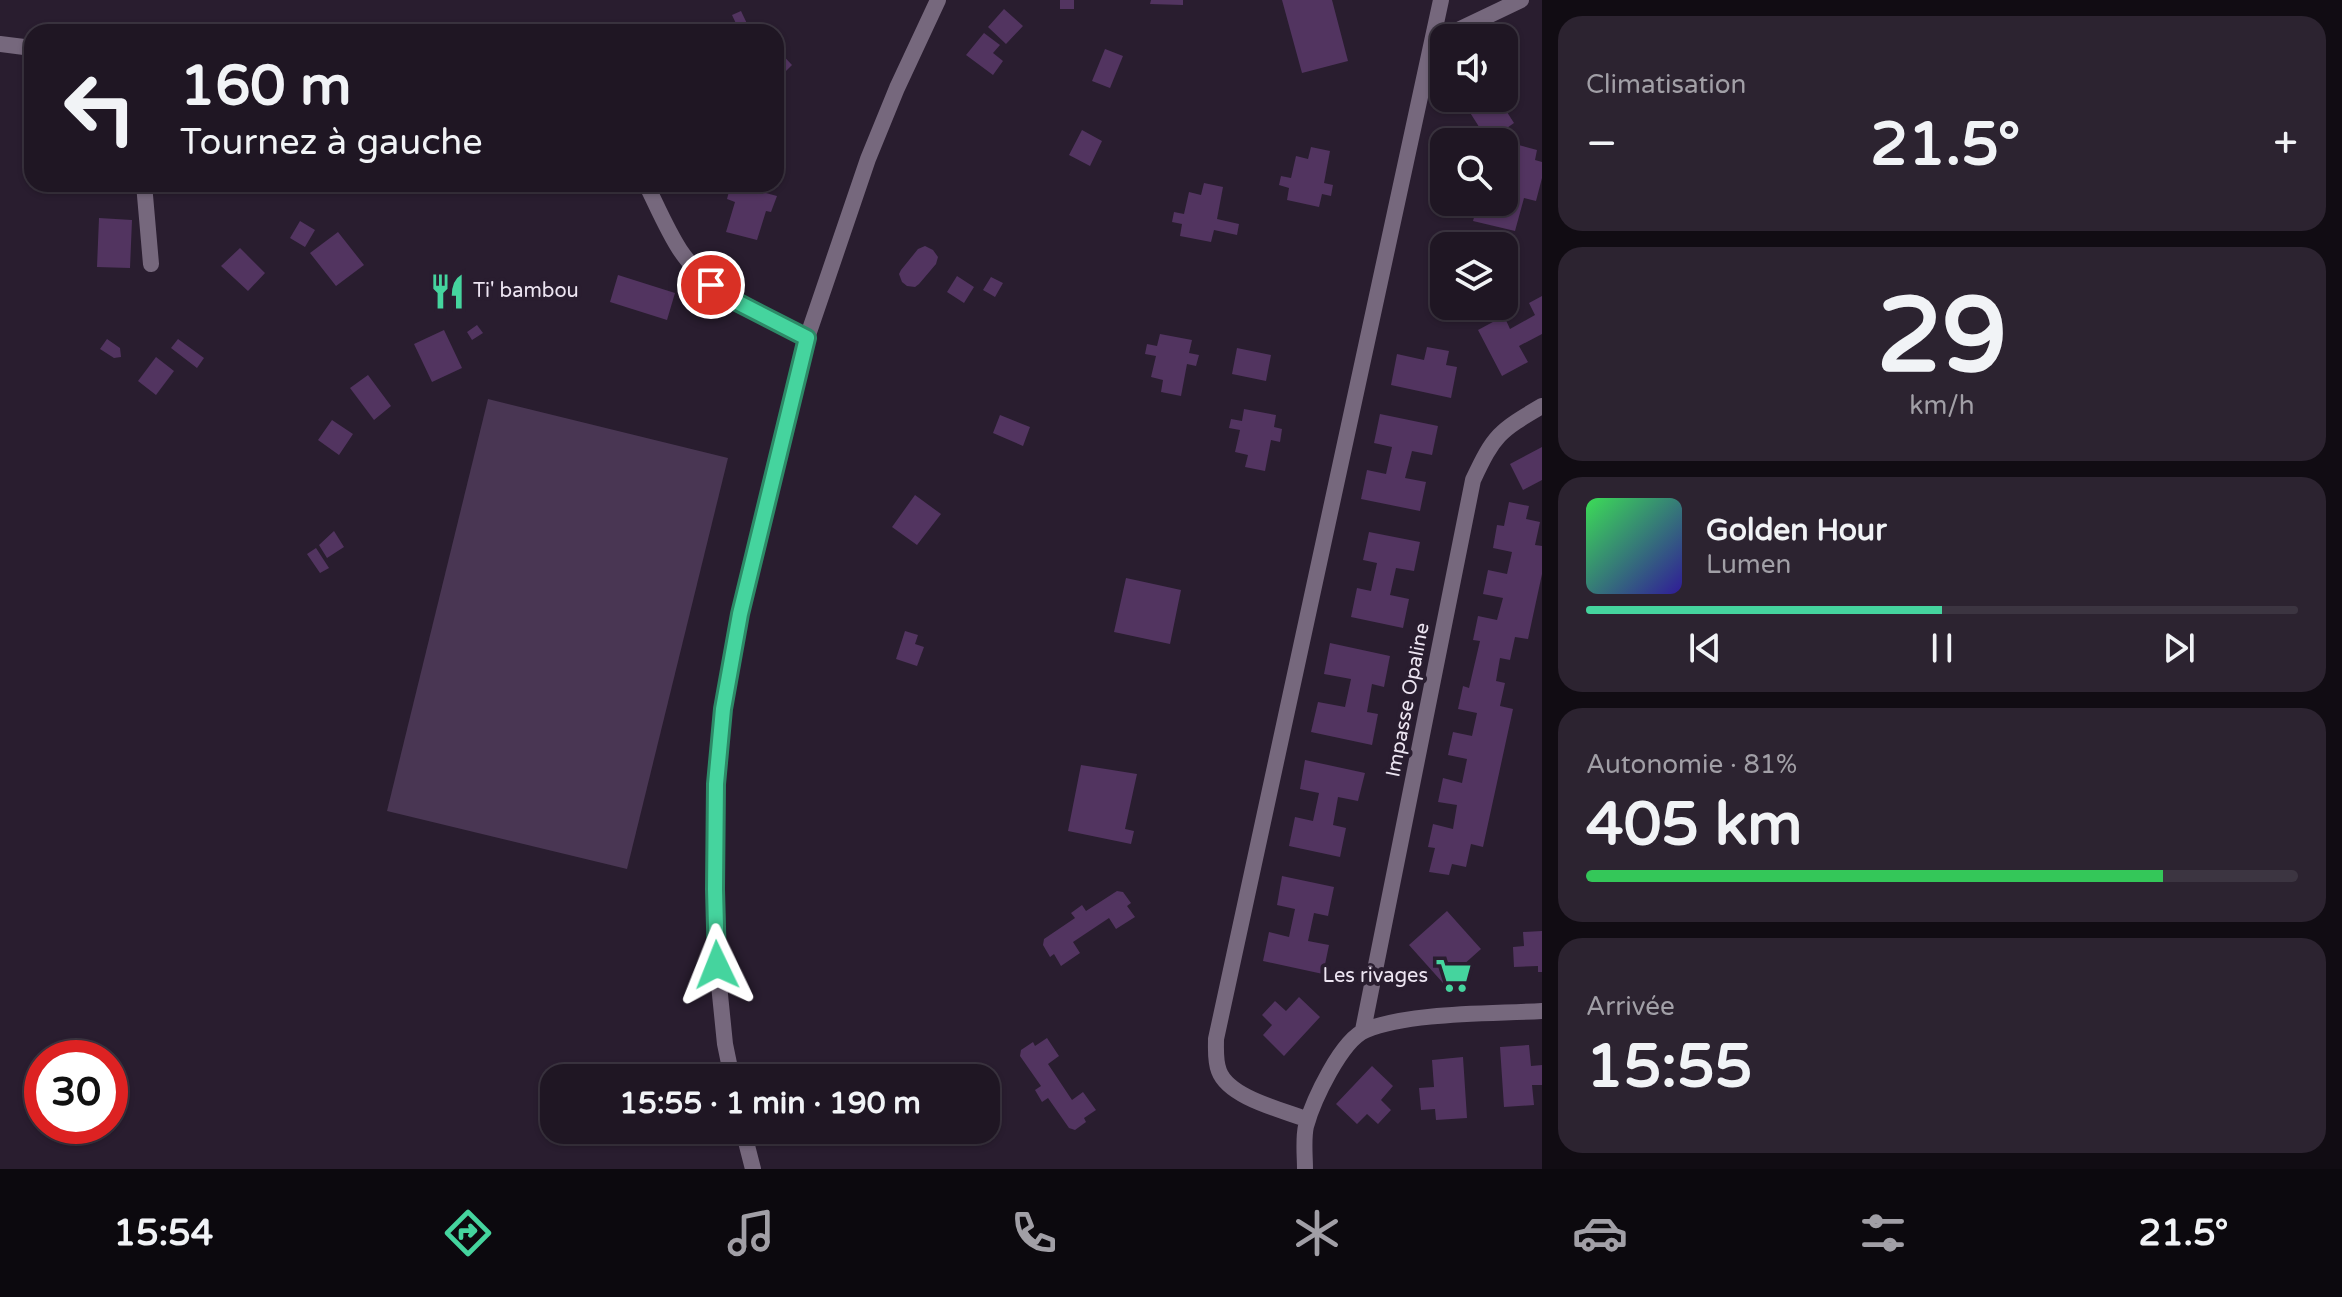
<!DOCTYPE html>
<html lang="fr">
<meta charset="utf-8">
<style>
body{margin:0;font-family:"Varela Round",sans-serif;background:#2c2330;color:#f1f3f6;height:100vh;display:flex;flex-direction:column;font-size:30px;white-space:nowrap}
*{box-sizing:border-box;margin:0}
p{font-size:26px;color:#a19fa6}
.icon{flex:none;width:44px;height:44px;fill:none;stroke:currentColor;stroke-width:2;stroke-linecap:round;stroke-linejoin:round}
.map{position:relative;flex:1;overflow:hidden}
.side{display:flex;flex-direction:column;gap:16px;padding:16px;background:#110c13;width:800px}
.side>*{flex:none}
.top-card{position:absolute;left:24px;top:24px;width:760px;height:168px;border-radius:24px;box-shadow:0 2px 6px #0004,0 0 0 2px #3c3541;background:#1f1623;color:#f1f3f6;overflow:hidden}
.controls{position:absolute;left:1430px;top:24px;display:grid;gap:16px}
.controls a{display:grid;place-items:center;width:88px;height:88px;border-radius:16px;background:#1f1623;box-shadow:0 2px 6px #0004,0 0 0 2px #3c3541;font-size:40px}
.speed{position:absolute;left:24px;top:1040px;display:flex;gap:16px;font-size:40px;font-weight:700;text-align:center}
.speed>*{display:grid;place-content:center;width:104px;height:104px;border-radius:50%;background:#1f1623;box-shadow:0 2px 6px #0004,0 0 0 2px #3c3541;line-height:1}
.speed .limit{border:12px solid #d22;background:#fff;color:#111}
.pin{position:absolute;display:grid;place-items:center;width:68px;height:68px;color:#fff;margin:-34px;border:4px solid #fff;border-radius:50%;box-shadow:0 2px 8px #0007}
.me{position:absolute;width:88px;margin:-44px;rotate:358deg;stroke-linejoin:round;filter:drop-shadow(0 0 6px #0008)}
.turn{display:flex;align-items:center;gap:28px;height:168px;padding:0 24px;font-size:36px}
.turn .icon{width:104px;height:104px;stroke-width:2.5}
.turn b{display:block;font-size:56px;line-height:68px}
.big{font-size:60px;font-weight:700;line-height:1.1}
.side .widget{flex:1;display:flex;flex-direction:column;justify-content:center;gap:12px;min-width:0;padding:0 28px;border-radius:24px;background:#2c2330}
.side .dial{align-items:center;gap:0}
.dial b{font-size:104px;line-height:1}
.song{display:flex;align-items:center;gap:24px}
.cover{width:96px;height:96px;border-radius:12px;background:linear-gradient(135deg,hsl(130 70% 55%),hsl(250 70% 35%))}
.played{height:8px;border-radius:4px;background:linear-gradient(90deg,#45d49e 50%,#3c3541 50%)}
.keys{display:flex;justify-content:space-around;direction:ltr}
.heat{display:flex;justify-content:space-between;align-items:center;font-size:44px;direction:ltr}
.charge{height:12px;border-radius:6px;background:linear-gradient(90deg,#34c759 81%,#3c3541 0)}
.trip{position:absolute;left:540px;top:1064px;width:460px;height:80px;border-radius:24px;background:#1f1623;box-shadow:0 2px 6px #0004,0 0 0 2px #3c3541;font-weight:700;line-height:80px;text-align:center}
.dock{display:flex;height:128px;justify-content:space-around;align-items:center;background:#0c090e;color:#a19fa6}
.dock .icon{width:56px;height:56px}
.dock .current{color:#45d49e}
.dock b{font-size:36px;color:#f1f3f6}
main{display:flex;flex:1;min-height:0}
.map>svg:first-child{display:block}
.green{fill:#493653}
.building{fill:#523460}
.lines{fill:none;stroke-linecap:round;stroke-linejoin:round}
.street{stroke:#76687d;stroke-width:16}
.route-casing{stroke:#2d8a67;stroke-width:20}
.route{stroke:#45d49e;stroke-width:14}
.labels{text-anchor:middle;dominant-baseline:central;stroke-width:8;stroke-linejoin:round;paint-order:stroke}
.poi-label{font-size:20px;fill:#ede5f2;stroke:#291d2f;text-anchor:start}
.street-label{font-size:20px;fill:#ede5f2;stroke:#291d2f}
</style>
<main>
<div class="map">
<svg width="1542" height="1169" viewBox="0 0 1542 1169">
<rect width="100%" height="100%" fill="#291d2f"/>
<path class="green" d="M488,399L728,458L627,869L387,811Z"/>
<path class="building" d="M1060,0H1074V9H1060Z
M1151,0H1183V5L1150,4Z
M1282,0H1332L1348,61L1302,73Z
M1004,9L1023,26L1006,44L988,27Z
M741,11L751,32H740L732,15Z
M984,33L1000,45L993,53L1003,61L993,75L966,55Z
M776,48L792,65L776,81Z
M1105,49L1123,56L1110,88L1092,81Z
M1488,98H1498L1514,123L1488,141L1469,111Z
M1082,130L1102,141L1090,166L1069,155Z
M1504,141L1537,150L1535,160L1542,162V178L1536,201L1524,198L1515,231L1473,221L1477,207L1473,206L1474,202H1504Z
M1311,147L1330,151L1324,183L1333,185L1331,196L1322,194L1319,207L1287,200L1289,188L1279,185L1281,176L1291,178L1296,156L1308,159Z
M1204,183L1223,187L1217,219L1239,224L1237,235L1214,230L1211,242L1180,236L1182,224L1172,222L1174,212L1184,214L1189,192L1201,195Z
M731,184L777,196L771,212L766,211L757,240L726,232L735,202L727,199Z
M99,218L132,220L130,268L97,267Z
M300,221L315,230L305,247L290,238Z
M338,232L364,265L336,286L310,253Z
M925,246L933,250L938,257L936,264L919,284L915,287L907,286L902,282L899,274L901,270L918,249Z
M240,248L265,273L248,291L221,266Z
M618,275L675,293L667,320L610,302Z
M957,276L974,287L964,303L947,292Z
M991,277L1003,283L995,297L983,290Z
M1542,296V334L1519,346L1528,362L1502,376L1478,330L1504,316L1510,329L1535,315L1529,303Z
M477,325L483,333L472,340L467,332Z
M444,330L462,368L432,382L414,344Z
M1160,334L1192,340L1189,353L1199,355L1196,366L1187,364L1181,396L1161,392L1163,380L1151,377L1156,356L1145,354L1147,344L1157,346Z
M107,339L120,348L121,357L114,358L100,349Z
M178,339L204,358L197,368L171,348Z
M1427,347L1449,351L1446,365L1457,367L1451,398L1391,385L1397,354L1424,360Z
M1237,348L1271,355L1266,381L1232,374Z
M156,357L174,371L156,395L138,381Z
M368,375L391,406L374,420L350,388Z
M1244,409L1276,415L1274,427L1282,429L1280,442L1271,440L1265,471L1245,467L1248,455L1235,452L1240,430L1229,428L1231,419L1242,421Z
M1380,414L1438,426L1432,455L1412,451L1405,478L1426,482L1420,511L1361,499L1367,470L1386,474L1392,447L1374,443Z
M1000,415L1030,427L1023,446L993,433Z
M332,420L353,434L339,455L318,440Z
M1542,447V480L1523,490L1510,464Z
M915,495L941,514L917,545L892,527Z
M1509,502L1529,506L1526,519L1540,522L1535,545L1542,546V574L1528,639L1515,637L1510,660L1500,658L1496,681L1505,683L1500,706L1513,709L1483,847L1471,844L1466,867L1452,864L1449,875L1429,872L1435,848L1428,847L1433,824L1453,829L1457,805L1438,802L1443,778L1462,783L1467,759L1448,755L1453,732L1472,736L1477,713L1458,709L1463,686L1469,688L1480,641L1473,640L1478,616L1497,620L1503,598L1483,594L1488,570L1507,574L1512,552L1493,548L1497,525L1504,526Z
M334,531L344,547L327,558L319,545Z
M1369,532L1420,542L1414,571L1396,568L1390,595L1409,599L1403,628L1351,617L1357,588L1371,591L1377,563L1363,560Z
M316,548L329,568L320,573L307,554Z
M1126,578L1181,590L1170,644L1114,632Z
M905,631L918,635L915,644L924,647L917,666L896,659Z
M1330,643L1390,656L1384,687L1372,684L1367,712L1378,714L1372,745L1311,732L1318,702L1345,707L1351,679L1324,674Z
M1305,760L1365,773L1358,801L1338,797L1333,825L1346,828L1340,857L1289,846L1295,817L1313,821L1319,793L1300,789Z
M1081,765L1137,774L1125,829L1134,831L1131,844L1068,831Z
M1282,876L1334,887L1328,916L1314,913L1308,941L1329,945L1323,974L1263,961L1269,932L1289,937L1295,909L1277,905Z
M1117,891L1123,892L1131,903L1127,906L1135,917L1116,929L1109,918L1073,942L1080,953L1061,966L1054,954L1050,957L1043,945L1044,939L1075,918L1071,913L1082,905L1086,911Z
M1447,911L1481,949L1443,983L1409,945Z
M1542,931V972H1538V966L1514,967L1513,947L1524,946L1523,932Z
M1299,997L1320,1017L1284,1056L1263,1035L1272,1025L1262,1015L1275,1001L1286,1011Z
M1047,1038L1059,1056L1048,1064L1072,1100L1083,1092L1096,1110L1084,1118L1086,1122L1075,1130L1069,1128L1048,1098L1042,1102L1035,1090L1041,1086L1020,1056L1021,1050L1033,1042L1035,1046Z
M1529,1045L1531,1066L1542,1065V1085H1532L1534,1105L1504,1107L1500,1047Z
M1463,1057L1467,1118L1436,1120L1435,1109L1421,1110L1419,1088L1434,1087L1432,1060Z
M1372,1066L1393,1086L1381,1100L1391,1110L1378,1124L1367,1114L1357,1124L1336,1104Z"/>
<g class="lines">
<path class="street" d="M1433,42L1521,0
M0,44L32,48
M144,184L151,264
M646,184C657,206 667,230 680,250C710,295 761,315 807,338
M1363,1030L1473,480C1494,435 1499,431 1542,406
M732,1078L725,1044L717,965L716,784L723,709L740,614L807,338L868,159L897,88L938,0
M1308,1120C1283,1110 1229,1098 1219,1071C1215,1061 1216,1050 1216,1039L1441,0
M743,1130L753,1169
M1305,1169C1305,1156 1303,1139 1306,1126C1313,1101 1341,1040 1366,1030C1410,1012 1493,1014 1542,1011"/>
</g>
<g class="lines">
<defs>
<path id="route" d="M711,285L733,300L807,338L740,614L723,709L716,784L715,889L717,965"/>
</defs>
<use href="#route" class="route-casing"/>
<use href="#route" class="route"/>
</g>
<defs>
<symbol id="restaurant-bare" viewBox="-9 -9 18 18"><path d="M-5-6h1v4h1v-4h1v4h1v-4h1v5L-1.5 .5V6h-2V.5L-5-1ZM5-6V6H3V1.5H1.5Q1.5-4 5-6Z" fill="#45d49e" stroke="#291d2f" stroke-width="2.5" paint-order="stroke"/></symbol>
<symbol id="supermarket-bare" viewBox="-9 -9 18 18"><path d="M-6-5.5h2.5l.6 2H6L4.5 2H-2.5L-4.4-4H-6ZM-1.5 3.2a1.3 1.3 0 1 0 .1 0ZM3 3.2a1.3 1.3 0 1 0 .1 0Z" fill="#45d49e" stroke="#291d2f" stroke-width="2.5" paint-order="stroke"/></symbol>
</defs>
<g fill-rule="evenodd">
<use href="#restaurant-bare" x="422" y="266" width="51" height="51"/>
<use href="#supermarket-bare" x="1428" y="950" width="51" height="51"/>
</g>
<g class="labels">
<g class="poi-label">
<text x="473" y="291">Ti' bambou</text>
<text x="1428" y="976" text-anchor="end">Les rivages</text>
</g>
<g class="street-label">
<text transform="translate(1408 700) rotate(-79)">Impasse Opaline</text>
</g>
</g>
</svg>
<div class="controls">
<a><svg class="icon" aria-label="sound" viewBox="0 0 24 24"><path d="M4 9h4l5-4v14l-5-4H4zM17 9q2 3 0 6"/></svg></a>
<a><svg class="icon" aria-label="search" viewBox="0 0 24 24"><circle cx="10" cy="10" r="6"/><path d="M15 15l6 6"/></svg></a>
<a><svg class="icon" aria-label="layers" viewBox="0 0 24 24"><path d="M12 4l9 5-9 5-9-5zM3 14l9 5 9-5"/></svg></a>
</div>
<div class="speed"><div class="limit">30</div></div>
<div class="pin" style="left:711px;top:285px;background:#d93025"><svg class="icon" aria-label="arrive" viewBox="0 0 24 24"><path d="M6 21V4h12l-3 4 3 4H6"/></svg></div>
<svg class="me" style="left:717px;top:965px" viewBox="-20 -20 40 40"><path d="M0-17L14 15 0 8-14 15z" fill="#45d49e" stroke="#fff" stroke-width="4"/></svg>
<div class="trip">15:55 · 1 min · 190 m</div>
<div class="top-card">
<div class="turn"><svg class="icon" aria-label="left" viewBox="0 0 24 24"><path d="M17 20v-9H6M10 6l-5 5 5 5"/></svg><div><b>160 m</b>Tournez à gauche</div></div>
</div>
</div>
<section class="side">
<div class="widget"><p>Climatisation</p>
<div class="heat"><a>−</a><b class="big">21.5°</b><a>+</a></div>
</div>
<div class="widget dial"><b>29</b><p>km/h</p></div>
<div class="widget">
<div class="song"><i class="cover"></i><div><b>Golden Hour</b><p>Lumen</p></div></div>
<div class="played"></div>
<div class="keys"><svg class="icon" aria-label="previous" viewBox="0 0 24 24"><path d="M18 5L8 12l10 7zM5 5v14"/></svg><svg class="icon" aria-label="pause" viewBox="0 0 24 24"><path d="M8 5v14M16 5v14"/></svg><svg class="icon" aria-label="next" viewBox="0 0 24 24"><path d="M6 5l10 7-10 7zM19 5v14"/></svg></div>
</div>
<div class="widget"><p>Autonomie · 81%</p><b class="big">405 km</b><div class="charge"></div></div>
<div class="widget"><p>Arrivée</p><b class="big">15:55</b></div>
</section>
</main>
<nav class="dock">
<b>15:54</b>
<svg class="icon current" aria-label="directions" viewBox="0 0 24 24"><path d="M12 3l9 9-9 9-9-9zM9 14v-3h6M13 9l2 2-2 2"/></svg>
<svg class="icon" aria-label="music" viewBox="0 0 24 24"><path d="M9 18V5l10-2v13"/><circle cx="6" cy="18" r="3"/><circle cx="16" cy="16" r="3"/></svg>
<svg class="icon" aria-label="phone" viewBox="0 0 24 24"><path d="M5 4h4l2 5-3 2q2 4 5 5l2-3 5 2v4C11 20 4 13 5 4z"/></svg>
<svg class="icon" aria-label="climate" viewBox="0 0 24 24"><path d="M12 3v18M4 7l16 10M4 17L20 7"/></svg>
<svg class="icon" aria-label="car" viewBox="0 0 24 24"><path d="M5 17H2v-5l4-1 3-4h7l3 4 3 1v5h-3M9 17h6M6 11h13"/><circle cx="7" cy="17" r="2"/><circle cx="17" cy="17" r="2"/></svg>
<svg class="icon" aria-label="filters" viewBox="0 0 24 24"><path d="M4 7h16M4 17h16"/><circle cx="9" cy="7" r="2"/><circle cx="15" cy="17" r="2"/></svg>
<b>21.5°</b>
</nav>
